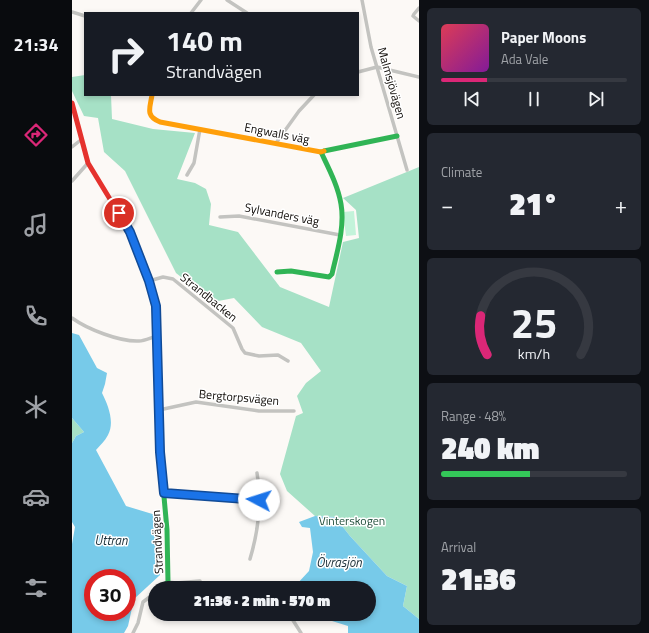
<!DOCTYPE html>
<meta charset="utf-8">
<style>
body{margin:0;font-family:"Titillium Web",sans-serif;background:#242831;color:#f1f3f6;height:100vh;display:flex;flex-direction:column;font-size:15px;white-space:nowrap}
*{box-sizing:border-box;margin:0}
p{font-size:13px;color:#9ea1a6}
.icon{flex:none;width:22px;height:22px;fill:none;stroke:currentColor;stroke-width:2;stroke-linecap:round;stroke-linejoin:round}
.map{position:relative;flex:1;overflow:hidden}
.details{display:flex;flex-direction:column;gap:8px;padding:8px;background:#0d0f14;width:230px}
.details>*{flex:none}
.guide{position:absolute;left:12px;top:12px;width:275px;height:84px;border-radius:0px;box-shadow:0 2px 6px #0003;background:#171b24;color:#f1f3f6;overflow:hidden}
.speed{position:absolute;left:12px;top:569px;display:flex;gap:8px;font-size:20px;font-weight:700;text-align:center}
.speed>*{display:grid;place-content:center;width:52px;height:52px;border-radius:50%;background:#171b24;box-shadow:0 2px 6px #0003;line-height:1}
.speed .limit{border:6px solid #d22;background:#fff;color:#111}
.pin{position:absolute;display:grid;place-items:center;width:34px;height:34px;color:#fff;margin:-17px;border:2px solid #fff;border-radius:50%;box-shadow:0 1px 4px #0007}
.me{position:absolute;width:44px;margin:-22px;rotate:275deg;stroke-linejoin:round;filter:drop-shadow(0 0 3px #0008)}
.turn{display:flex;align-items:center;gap:14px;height:84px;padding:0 16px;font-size:18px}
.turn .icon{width:52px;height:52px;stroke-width:2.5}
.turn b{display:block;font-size:28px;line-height:34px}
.big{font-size:30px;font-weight:800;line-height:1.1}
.details .tile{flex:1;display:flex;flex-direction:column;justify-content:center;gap:6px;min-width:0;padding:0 14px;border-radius:6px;background:#242831}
.details .dial{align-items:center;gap:0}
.dial svg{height:104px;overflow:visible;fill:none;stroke:#363941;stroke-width:7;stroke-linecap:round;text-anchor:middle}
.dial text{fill:#f1f3f6;stroke:none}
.song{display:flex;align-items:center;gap:12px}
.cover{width:48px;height:48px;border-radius:6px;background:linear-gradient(135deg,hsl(350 70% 55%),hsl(290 70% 35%))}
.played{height:4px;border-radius:2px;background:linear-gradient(90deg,#db2777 25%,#363941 25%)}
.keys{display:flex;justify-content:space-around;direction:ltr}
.heat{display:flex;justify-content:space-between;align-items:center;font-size:22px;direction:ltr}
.charge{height:6px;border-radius:3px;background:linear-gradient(90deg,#34c759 48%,#363941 0)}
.trip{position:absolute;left:76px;top:581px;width:228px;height:40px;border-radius:20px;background:#171b24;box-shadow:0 2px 6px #0003;font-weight:800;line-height:40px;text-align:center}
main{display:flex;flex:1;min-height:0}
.menu{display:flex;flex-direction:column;width:72px;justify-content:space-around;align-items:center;background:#090b0e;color:#9ea1a6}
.menu .icon{width:28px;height:28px}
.menu .current{color:#db2777}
.menu b{font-size:18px;color:#f1f3f6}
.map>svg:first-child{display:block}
.green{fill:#c3f3da}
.forest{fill:#a6e1c6}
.water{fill:#77cae9;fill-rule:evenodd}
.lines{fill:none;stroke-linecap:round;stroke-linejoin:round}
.street{stroke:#c3c3c0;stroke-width:3.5}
.fast{stroke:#30b455;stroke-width:5}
.slow{stroke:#ff9f0a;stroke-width:5}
.jam{stroke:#e5322d;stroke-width:5}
.route-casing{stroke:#114b97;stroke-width:10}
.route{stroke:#1a73e8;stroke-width:7}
.labels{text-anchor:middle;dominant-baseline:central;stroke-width:3;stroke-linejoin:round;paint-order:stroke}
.street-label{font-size:12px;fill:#0f0b07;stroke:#fff}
.park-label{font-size:12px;fill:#224f3c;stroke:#fff}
.water-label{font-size:13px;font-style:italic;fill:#1b2f38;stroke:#fff}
</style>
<main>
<nav class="menu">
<b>21:34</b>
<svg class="icon current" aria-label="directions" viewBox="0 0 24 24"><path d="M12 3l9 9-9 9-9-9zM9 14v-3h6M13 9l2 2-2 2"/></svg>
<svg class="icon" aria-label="music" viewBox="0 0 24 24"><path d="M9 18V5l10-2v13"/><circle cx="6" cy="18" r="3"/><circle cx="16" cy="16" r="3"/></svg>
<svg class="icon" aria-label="phone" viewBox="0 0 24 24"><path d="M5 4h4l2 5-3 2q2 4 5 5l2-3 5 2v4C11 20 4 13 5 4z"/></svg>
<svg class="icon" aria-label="climate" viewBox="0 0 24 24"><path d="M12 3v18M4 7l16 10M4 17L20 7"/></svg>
<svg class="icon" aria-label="car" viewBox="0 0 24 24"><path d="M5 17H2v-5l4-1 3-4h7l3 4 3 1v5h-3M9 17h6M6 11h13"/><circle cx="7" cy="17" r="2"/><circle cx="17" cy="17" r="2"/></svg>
<svg class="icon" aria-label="filters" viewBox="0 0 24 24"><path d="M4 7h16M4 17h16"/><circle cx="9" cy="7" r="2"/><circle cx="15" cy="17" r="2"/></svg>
</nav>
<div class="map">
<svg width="347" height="633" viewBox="0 0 347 633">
<rect width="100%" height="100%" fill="#fcf9f6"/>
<path class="green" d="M282,211L284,235L274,236L271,212Z"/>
<path class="forest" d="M13,75V95H39L40,119L81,129L123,133L105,179L123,183L134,189L139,204L137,225L166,232L208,287L257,307L271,242L287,238L284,210L271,198L347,167V619L331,606L335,586L315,576L278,536L263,517L243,516L215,491L208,474L224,416L231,413L225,396L234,383L249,371L229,343L190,327L162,298L141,302L104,273L53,171L32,152L26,118L12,116L0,91V77Z
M0,418L12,432L4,436L0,443Z"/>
<path class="water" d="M0,333L7,335L25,368L35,373L33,384L30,393C36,405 43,422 36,435C33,441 28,445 24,450L54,506L87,516L88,575L62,599L56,626L52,633H0V544L3,527L0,522V443L4,436L12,432L0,418ZM21,578H55V612H21Z
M243,516L263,517L278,536L315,576L335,586L331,606L347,619V633H276V626L260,621L253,614H297V588H224V585L237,571L241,552L238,528L230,527L227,522Z"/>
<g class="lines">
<path class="street" d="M155,0L175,13
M290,0L299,47L335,170
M347,8L342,14L341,16L347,21
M0,12L13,16
M119,13L129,0
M286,72L305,67L347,77
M204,143L227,111L242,95
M0,147L10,139
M115,175L122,163L128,129
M0,181L16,163
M148,217L167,216L268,235
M77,281L91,277L101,279L161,328L170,349L173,353L187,356L206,355L216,361
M0,318C15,329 48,342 67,341C73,341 80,337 85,336
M87,410L124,402L187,411H222
M92,493L187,500
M178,559C186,532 190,501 185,473
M96,582L104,583L128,581
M217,614L229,633
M61,633L66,623L71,602L83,593"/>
<path class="fast" d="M252,151L325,136
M205,272L219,271L257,277L260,274C265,252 273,227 269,204C266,186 257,169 249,152
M78,286L84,306L88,452L95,530L96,582L89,588"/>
<path class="slow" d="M80,95C78,108 73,116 88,122L249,152L252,151"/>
<path class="jam" d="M0,103L16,163L58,232L78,286"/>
</g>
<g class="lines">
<defs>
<path id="route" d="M47,213L58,232L77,281L84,306L88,452L92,493L187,500"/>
</defs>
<use href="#route" class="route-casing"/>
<use href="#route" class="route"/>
</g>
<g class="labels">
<g class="street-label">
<text transform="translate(320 83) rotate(74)">Malmsjövägen</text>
<text transform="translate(205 133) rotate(11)">Engwalls väg</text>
<text transform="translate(210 214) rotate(11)">Sylvanders väg</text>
<text transform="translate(137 297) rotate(39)">Strandbacken</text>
<text transform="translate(167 397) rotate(5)">Bergtorpsvägen</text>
<text transform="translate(85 542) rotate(-93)">Strandvägen</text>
</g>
<g class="park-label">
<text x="280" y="520">Vinterskogen</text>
</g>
<g class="water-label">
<text x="39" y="540">Uttran</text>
<text x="267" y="562">Övrasjön</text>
</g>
</g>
</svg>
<div class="speed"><div class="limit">30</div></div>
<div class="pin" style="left:47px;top:213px;background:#d93025"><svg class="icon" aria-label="arrive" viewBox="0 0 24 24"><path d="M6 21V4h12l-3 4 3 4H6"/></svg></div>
<svg class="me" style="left:187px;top:500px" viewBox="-20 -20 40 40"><circle r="19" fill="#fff"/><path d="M0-13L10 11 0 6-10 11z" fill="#1a73e8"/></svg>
<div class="trip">21:36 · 2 min · 570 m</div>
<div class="guide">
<div class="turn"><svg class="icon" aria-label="right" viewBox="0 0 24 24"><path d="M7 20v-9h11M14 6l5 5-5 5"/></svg><div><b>140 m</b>Strandvägen</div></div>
</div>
</div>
<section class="details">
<div class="tile">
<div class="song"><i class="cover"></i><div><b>Paper Moons</b><p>Ada Vale</p></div></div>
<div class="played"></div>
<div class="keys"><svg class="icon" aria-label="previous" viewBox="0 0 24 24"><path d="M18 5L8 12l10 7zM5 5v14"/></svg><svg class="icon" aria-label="pause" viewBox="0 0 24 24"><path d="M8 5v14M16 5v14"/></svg><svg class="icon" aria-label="next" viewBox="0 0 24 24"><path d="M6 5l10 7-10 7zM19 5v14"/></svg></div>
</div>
<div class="tile"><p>Climate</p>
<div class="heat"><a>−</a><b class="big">21°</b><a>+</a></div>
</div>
<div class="tile dial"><svg viewBox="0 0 100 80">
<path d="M14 69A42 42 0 1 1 86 69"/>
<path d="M14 69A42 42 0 0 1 9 39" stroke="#db2777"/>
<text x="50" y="56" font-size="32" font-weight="700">25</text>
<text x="50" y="72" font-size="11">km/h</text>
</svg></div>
<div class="tile"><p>Range · 48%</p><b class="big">240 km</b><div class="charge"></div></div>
<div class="tile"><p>Arrival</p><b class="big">21:36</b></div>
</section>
</main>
